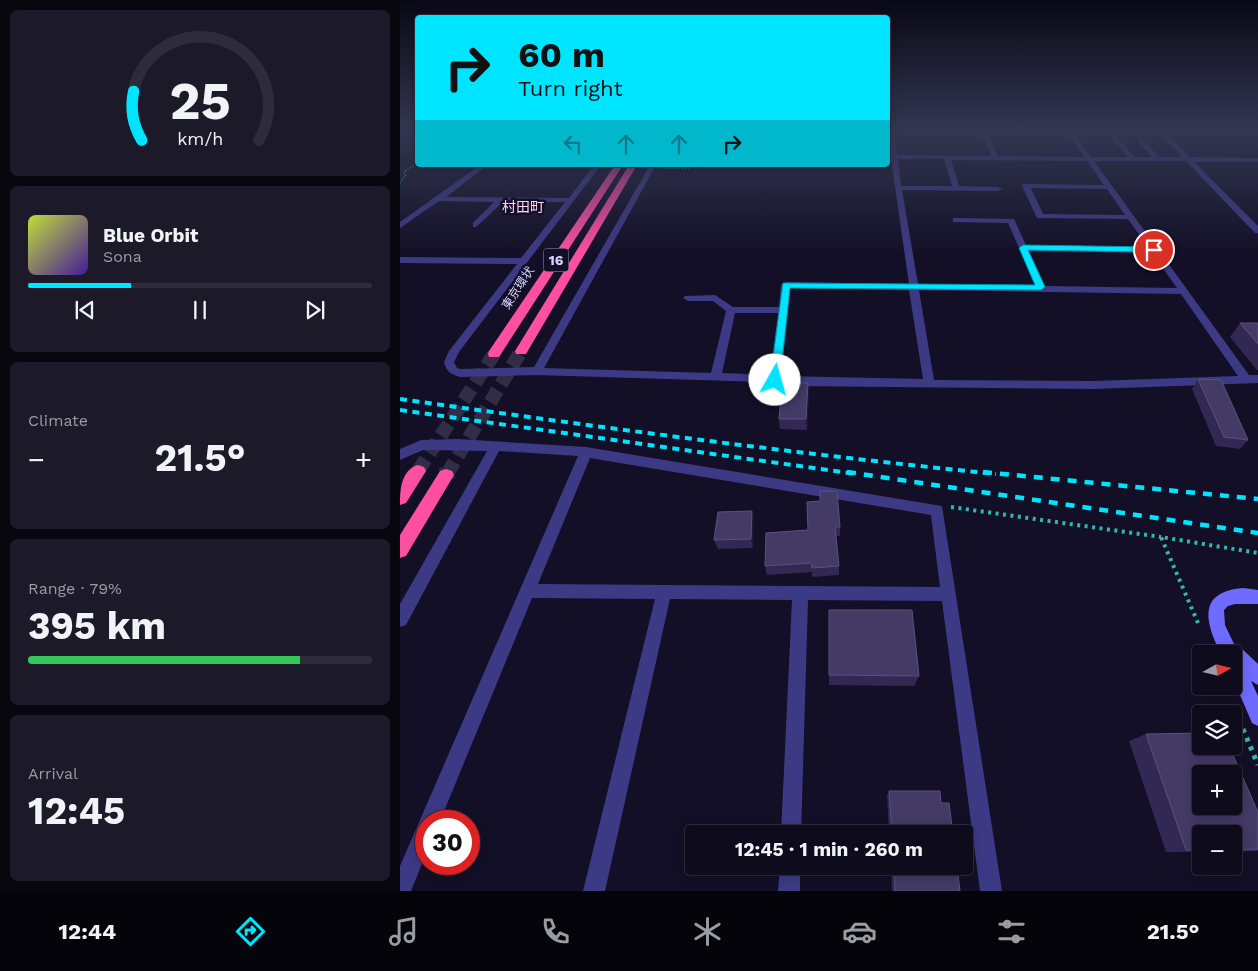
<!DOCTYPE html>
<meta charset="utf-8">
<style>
body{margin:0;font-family:"Work Sans","Noto Sans JP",sans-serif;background:#1c1929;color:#f1f3f6;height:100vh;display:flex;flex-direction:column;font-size:19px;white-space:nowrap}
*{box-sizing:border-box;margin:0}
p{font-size:16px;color:#9b9ba3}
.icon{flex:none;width:28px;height:28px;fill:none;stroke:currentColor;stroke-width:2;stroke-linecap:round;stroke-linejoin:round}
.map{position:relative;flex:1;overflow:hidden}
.side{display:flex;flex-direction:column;gap:10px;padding:10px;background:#08060f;width:400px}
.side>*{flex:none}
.banner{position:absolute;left:15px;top:15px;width:475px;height:152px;border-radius:5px;box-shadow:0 2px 12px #0003,0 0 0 1px #2e2b3b;background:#00e5ff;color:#111;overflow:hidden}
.needle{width:32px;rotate:82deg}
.fabs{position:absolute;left:792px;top:645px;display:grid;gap:10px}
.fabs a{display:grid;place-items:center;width:50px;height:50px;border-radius:5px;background:#0e0b1c;box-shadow:0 2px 12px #0003,0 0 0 1px #2e2b3b;font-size:25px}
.speed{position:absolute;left:15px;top:810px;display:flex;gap:10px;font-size:25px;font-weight:700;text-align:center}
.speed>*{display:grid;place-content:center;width:65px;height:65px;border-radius:50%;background:#0e0b1c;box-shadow:0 2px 12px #0003,0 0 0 1px #2e2b3b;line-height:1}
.speed .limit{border:8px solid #d22;background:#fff;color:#111}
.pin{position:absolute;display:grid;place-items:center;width:42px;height:42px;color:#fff;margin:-21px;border:2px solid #fff;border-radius:50%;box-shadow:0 1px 5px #0007}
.me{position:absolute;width:55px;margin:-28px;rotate:7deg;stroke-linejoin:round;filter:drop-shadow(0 0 4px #0008)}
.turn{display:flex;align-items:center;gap:18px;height:105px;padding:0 20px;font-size:22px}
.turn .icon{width:65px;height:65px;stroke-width:2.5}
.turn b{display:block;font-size:35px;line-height:42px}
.lanes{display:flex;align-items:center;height:48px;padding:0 20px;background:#0003;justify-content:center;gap:25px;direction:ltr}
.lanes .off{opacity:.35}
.big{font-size:38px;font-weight:700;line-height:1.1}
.side .widget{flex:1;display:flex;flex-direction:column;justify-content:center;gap:8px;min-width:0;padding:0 18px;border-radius:8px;background:#1c1929}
.side .dial{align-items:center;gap:0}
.dial svg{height:130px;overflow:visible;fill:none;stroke:#2e2b3b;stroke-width:7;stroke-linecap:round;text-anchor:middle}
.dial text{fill:#f1f3f6;stroke:none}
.song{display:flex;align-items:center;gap:15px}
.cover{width:60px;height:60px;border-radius:8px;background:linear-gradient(135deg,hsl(70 70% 55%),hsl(260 70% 35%))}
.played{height:5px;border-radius:2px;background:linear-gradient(90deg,#00e5ff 30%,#2e2b3b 30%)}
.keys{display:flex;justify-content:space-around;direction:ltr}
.heat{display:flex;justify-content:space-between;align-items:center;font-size:28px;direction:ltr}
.charge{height:8px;border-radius:4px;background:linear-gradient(90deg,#34c759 79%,#2e2b3b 0)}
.trip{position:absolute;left:285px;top:825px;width:288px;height:50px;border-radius:5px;background:#0e0b1c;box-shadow:0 2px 12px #0003,0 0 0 1px #2e2b3b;font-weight:700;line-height:50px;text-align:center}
.dock{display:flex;height:80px;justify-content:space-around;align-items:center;background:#06040b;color:#9b9ba3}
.dock .icon{width:35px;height:35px}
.dock .on{color:#00e5ff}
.dock b{font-size:22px;color:#f1f3f6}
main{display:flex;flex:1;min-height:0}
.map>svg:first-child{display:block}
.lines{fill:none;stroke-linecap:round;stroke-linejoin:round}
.highway-tunnel-far1{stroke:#312d47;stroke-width:14;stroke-dasharray:14 7;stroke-linecap:butt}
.highway-tunnel{stroke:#312d47;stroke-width:18;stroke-dasharray:18 9;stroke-linecap:butt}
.path-far2{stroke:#2fb8b0;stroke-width:2;stroke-dasharray:1 2;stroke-linecap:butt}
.path-far1{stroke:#2fb8b0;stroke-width:4;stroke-dasharray:3 4.5;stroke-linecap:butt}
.path{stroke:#2fb8b0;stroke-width:5;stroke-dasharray:4 5.5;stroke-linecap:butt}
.street{fill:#3d3a85;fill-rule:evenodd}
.secondary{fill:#6f6bff;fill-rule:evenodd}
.highway{fill:#ff4fa3;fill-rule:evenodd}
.rail-far1{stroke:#00e5ff;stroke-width:4;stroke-dasharray:7 5.5;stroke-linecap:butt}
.rail{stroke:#00e5ff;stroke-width:4.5;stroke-dasharray:9 8;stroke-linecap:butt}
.wall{fill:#312854}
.shaded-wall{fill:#1d163a}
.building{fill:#433a66;stroke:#5a527e;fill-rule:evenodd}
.route{fill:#00e5ff;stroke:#0095a6}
.labels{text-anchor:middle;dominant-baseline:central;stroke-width:5;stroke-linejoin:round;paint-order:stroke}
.far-street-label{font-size:12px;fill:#d9d4ff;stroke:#130f26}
.far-neighbourhood-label{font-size:14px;fill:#ffd6f0;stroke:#130f26}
.shield{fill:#130f26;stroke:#9e99be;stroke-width:1}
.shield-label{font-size:14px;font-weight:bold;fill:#d9d4ff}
</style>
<main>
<section class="side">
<div class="widget dial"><svg viewBox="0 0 100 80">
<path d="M14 69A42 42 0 1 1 86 69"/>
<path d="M14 69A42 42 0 0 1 9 39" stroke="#00e5ff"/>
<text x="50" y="56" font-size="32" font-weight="700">25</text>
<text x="50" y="72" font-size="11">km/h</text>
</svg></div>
<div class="widget">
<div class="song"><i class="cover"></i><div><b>Blue Orbit</b><p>Sona</p></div></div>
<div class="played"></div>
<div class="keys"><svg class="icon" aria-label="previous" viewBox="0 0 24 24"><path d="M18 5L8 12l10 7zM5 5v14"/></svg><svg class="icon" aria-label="pause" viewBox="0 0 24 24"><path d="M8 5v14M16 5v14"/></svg><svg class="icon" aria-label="next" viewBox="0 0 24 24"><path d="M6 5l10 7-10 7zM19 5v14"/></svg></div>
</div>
<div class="widget"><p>Climate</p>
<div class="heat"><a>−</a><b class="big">21.5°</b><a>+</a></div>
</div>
<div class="widget"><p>Range · 79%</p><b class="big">395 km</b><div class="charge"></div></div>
<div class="widget"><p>Arrival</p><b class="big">12:45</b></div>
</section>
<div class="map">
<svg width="858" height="891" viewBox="0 0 858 891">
<rect width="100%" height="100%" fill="#130f26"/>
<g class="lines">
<path class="highway-tunnel-far1" d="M18,471L94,354
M47,474L121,351"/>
<path class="highway-tunnel" d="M46,475L48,472"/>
<path class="path-far2" d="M264,168H289L290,165
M0,183L6,175L4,172L18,163"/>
<path class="path-far1" d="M551,507L761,537
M798,623L761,537L858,553"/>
<path class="path" d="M843,729L858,765"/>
<path class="street" d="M488,130H494L497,155L591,156L580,130H586L598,156L684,157L666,130H672L691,157H728L712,138L715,136L735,157H752L737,140L740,138L760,157H782L756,130H763L790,157L858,158V162H794L858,226V233H855L786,161H694L849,375H858V383L694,389L391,386L367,382L137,375L60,377C50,374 47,372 44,362L49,351L117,264L0,263V257L121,258L165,202H103L76,227H73V223L94,202L39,201L0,228V222L80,165H88L46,197L169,198L194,165H201L59,352L54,362L57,368L61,369L134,367L250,165H256L144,368L311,373L326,311L313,301H288L283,298L285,296L315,295L333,307H379L381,285L386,282L509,284L491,159H488V155H491ZM498,159H544L552,186H501ZM551,160L687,161L704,185L623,184L622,186L637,218L728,219L748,247L626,245L614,219L556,218H553V222L608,223L636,286L518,284L502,190L598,191L602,189L598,187L559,186ZM631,188L707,189L725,215L643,214ZM629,251L752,253L777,288L645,286ZM390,288L509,290L523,379L381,376ZM519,290L781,294L838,376L694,381L534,380ZM335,313H378L370,375L322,373Z
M850,130H857L858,136Z
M58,439L186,447L542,506L602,891H580L542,601L408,600L401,834H381L392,600L270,599L205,891H183L255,599L132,598L40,821H26V854L11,891H0V866L178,456L99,451L6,625L0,627V604L87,451L23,450L0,460V449L21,440ZM190,458L531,515L540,587L138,584Z
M380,866H400V891H378Z"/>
<path class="secondary" d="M843,588L858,590V604H835L828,606L824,610L825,625L834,644L839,646L858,664V685L851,681L858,696V726L852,723L834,681V654H821C806,623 796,592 843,588Z"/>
<path class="highway" d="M215,165H223L99,357H89L88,354L89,351Z
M229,165H237L126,354H116L115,351Z
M18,465L24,467L26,471L6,503L0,505C0,490 1,470 18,465Z
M46,469L52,471L54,475L6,556L0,558V535L40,471Z"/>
<path class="rail-far1" d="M0,399C198,427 397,454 596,474
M0,410L456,474"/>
<path class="rail" d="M447,472L858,533
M583,472L858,499"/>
</g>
<path class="wall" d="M840,323H858V370H857L830,337Z
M798,379L848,440L840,449L816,446L792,389Z
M409,394L407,430L380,429L379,419Z
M354,521L353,548L318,549L314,540Z
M440,527V536H436L439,566V575L412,577V572L367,575L365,566L408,530Z
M429,610L519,676L514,686L429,685Z
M746,734L858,812V851L834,852V834H801V852H766L729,741Z
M489,791L541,803L553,834H489L487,795Z
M491,866H557L560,891H492Z"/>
<path class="shaded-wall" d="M408,383L409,394L407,430L406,419Z
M352,511L354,521L353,548L351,539Z"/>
<path class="building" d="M840,323H858V344Z
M798,379L821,380L848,440L824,437Z
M382,383H408L406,419H379Z
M420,491H437L440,527H435L439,566L412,568L411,563L365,566L366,533L408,530L407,502L420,501Z
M352,511L351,539L314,540L318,512Z
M429,610H512L519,676L429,675Z
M801,733V746H829L858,812V849L834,850V834H801V850H786L746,734ZM801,774H834V806H801Z
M489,791H540L541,803H549L553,834H492Z
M494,866H557L560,891H495Z"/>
<linearGradient id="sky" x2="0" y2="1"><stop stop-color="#0a0815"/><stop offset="0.51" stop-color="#333752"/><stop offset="1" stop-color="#333752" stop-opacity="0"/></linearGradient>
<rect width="858" height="255" fill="url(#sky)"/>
<path class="route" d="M623,245L754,247L758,250L754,252L628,250L645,287L641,290L390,288L380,380L375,383L370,380L383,283L635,285L619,248Z"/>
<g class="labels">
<g class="far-street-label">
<text transform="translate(118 288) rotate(-57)">東京環状</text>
</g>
<g class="far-neighbourhood-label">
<text x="123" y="207">村田町</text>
</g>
<rect class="shield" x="143.5" y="248.5" width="25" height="23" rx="4"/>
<g class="shield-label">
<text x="156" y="260">16</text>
</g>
</g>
</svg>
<div class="fabs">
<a><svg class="needle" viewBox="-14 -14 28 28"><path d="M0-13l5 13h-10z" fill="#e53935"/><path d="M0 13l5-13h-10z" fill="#9b9ba3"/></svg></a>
<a><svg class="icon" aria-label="layers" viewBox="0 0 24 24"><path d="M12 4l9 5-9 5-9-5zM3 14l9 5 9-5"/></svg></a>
<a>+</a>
<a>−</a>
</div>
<div class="speed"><div class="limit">30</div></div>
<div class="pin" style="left:754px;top:250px;background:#d93025"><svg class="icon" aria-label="arrive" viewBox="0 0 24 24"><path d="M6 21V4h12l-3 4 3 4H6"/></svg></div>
<svg class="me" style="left:375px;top:380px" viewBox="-20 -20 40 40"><circle r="19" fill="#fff"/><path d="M0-13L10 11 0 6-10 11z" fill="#00e5ff"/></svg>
<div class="trip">12:45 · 1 min · 260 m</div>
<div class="banner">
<div class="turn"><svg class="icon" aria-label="right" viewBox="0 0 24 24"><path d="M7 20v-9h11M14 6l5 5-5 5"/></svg><div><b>60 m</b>Turn right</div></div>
<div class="lanes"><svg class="icon off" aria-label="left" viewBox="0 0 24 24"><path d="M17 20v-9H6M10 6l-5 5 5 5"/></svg><svg class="icon off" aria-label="ahead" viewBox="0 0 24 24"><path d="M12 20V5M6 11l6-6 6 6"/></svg><svg class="icon off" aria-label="ahead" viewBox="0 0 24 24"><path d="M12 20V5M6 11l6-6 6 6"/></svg><svg class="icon" aria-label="right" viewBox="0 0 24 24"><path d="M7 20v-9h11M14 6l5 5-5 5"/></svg></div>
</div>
</div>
</main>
<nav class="dock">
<b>12:44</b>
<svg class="icon on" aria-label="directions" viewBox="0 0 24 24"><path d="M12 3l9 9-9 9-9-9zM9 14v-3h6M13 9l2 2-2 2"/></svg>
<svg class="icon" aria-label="music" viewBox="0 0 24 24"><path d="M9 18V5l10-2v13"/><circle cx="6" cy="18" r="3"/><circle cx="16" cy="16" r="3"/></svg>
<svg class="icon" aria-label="phone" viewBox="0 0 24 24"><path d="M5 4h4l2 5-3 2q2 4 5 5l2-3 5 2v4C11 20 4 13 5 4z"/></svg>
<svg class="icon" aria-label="climate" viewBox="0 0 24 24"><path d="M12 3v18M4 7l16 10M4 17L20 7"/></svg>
<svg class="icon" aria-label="car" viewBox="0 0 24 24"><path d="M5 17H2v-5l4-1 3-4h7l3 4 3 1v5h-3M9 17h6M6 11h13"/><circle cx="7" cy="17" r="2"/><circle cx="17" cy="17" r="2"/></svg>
<svg class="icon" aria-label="filters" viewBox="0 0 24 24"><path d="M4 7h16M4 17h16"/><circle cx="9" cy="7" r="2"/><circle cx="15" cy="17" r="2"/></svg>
<b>21.5°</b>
</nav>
